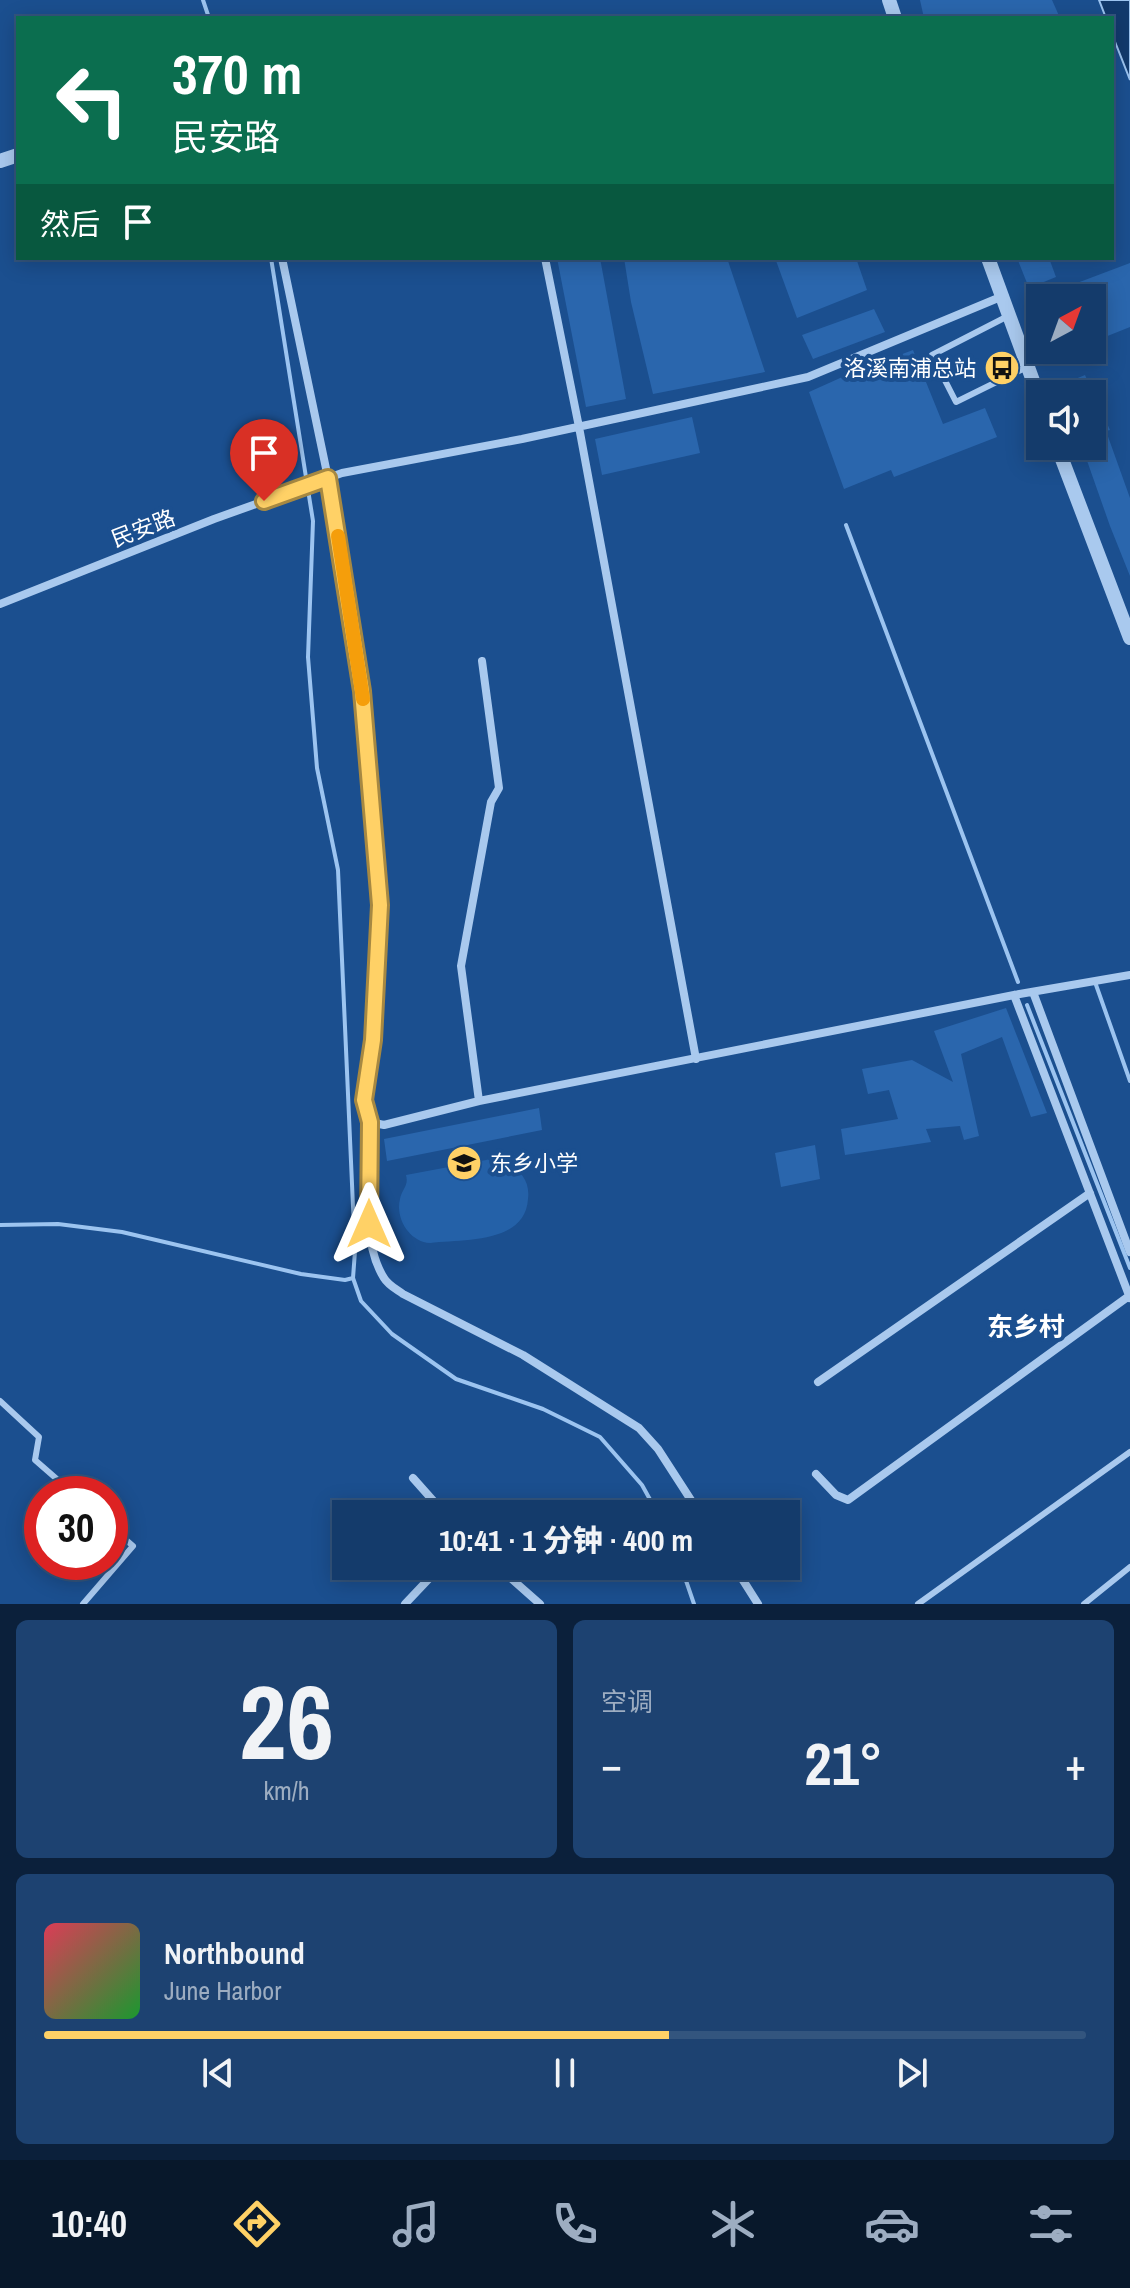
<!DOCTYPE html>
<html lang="zh">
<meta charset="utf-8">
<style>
body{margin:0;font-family:"Archivo Narrow","Noto Sans SC",sans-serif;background:#1d4271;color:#f1f3f6;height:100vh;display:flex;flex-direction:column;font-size:30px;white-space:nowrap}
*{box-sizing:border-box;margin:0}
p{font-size:26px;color:#9dadc1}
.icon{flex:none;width:44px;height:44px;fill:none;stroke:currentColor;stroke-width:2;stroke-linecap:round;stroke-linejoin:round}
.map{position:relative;height:1604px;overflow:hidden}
.sheet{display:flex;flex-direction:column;gap:16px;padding:16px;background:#0b203b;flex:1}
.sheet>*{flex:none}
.top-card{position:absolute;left:16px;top:16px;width:1098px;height:244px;border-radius:0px;box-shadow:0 4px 20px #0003,0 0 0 2px #33557e;background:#0b6e4f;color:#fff;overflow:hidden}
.needle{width:52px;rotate:41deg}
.buttons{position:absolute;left:1026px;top:284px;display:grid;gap:16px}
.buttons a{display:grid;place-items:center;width:80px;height:80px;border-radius:0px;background:#143b6b;box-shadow:0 4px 20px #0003,0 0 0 2px #33557e;font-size:40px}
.speed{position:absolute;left:24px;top:1476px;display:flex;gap:16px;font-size:40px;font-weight:700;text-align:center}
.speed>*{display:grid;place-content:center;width:104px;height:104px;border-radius:50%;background:#143b6b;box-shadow:0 4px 20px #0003,0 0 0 2px #33557e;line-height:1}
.speed .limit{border:12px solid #d22;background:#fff;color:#111}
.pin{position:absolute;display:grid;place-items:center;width:68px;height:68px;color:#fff;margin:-82px -34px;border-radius:50% 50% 50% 0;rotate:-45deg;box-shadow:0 0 8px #0007}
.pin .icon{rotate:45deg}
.me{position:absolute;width:88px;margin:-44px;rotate:0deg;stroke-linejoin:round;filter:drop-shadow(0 0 6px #0008)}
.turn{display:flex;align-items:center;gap:28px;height:168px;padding:0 24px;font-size:36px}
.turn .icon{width:104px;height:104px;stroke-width:2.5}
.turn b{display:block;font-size:56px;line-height:68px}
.then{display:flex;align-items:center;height:76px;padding:0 24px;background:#0003;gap:16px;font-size:30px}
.big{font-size:60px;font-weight:800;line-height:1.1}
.sheet .widget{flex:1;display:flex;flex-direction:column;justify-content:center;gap:12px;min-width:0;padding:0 28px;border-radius:12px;background:#1d4271}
.sheet .dial{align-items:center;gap:0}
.dial b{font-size:104px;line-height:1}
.song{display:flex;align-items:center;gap:24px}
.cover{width:96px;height:96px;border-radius:12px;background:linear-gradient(135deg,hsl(350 70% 55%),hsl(130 70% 35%))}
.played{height:8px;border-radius:4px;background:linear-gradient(90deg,#ffd166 60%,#33557e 60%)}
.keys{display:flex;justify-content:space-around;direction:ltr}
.heat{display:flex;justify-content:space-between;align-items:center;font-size:44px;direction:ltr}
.sheet .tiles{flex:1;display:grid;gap:16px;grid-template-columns:1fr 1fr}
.widget:last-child{grid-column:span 2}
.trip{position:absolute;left:332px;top:1500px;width:468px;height:80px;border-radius:0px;background:#143b6b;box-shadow:0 4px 20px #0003,0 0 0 2px #33557e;font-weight:800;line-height:80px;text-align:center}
.tab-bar{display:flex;height:128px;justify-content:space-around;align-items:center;background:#08182b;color:#9dadc1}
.tab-bar .icon{width:56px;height:56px}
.tab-bar .active{color:#ffd166}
.tab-bar b{font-size:36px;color:#f1f3f6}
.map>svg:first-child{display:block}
.green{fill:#2461a8}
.water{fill:#123a6d;stroke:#9cc4f0;stroke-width:2}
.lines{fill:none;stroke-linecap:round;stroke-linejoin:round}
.stream{stroke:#9cc4f0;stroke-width:4}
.building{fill:#2a66ad}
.service{stroke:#a9c9ee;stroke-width:6}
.minor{stroke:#a9c9ee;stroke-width:8}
.tertiary{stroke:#a9c9ee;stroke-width:14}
.route-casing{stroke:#a68842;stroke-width:20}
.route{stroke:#ffd166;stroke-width:14}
.slow{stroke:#f59e0b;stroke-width:14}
.labels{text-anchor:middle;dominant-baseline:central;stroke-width:8;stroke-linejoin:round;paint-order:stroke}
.poi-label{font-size:22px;fill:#fff;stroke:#1b4f8f;text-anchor:end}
.street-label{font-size:22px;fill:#fff;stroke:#1b4f8f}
.quarter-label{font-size:26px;font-weight:bold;fill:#fff;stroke:#1b4f8f}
</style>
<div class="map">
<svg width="1130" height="1604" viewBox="0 0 1130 1604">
<rect width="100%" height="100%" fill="#1b4f8f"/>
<path class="green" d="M518,1154L519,1161L508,1163C522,1172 530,1182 528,1199C525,1244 464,1239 430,1243C410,1242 395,1219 400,1199C402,1189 409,1186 406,1175Z"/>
<path class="water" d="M1099,0H1130V80L1112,34V18H1106Z"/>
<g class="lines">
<path class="stream" d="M203,0L209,18
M271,258L313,521L308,657L317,768L338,870L355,1251L353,1278
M846,525L1018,982
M1095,982L1130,1081
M1027,1005L1130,1268
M0,1225L58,1224L122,1232L301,1274L345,1280L353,1278L361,1301L392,1334L456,1379L543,1409L600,1437L642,1485L658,1514
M681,1566L694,1604"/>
</g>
<path class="building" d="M920,0H1052L1060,18H924Z
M557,258H600L626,399L586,407Z
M624,258H727L765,372L653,394L631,302Z
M775,258H856L867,290L797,318Z
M1017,258H1049L1056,277L1029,288Z
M1130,263V327L1100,339L1092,320V298H1083L1077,283Z
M874,309L885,332L813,359L802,335Z
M913,350L943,424L985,408L997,437L894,477L891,470L844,489L809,392L849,374Z
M1085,375L1110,430L1106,431L1130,498V576L1110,526L1085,455L1092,452V394H1067L1063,384Z
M692,417L700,453L602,475L595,439Z
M1006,1008L1047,1113L1031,1117L1002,1037L961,1054L979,1136L964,1140L960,1126L926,1129L931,1142L845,1155L841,1129L898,1119L889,1090L868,1094L862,1069L912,1060L953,1082L934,1031Z
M539,1108L542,1130L387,1161L384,1139Z
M815,1145L820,1179L781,1187L775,1153Z"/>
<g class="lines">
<path class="service" d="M1010,315L932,355L956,402L1027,367
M0,1401L39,1437L35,1460L74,1494
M83,1604L133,1546L110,1526
M918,1604L1130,1452
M1084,1604L1130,1567"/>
<path class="minor" d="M282,258L328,478L362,691L380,905L373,1040L364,1100L370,1122L384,1125L479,1101L1014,995L1130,975
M545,258L579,427L696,1059
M0,604L214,519L342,473L522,439L808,377L1003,296
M1033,992L1130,1252
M1014,995L1130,1298
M479,1101L461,966L491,802L499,788L482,661
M370,1122C370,1167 359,1239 384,1278C388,1285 396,1289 403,1294L523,1355L639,1428L658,1449L700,1514
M818,1382L1090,1193
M816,1474L836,1495L848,1500L1129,1296
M413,1478L445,1514
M497,1566L540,1604
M734,1566L758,1604
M405,1604L441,1566"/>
<path class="tertiary" d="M889,0L895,18
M0,161L18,155
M988,258L1040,400
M1057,446L1130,638"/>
</g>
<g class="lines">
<defs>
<path id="route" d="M264,501L328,478L362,691L380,905L373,1040L364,1100L370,1122L369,1224"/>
</defs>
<use href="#route" class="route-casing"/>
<use href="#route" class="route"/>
<path class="slow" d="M338,536L363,699"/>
</g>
<defs>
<symbol id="bus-disc" viewBox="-11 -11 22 22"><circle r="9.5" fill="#ffd166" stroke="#1b4f8f"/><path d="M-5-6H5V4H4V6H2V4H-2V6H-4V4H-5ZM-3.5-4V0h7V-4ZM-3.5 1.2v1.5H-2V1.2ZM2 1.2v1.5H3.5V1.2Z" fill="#111"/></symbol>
<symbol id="school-disc" viewBox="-11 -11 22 22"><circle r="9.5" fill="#ffd166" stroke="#1b4f8f"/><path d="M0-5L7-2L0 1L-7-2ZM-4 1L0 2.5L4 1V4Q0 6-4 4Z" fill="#111"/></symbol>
</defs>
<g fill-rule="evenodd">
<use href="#bus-disc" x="982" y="348" width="40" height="40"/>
<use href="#school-disc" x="444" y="1143" width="40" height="40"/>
</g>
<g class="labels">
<g class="poi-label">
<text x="976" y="368">洛溪南浦总站</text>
<text x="490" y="1163" text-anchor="start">东乡小学</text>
</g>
<g class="street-label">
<text transform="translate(143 528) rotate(-21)">民安路</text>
</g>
<g class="quarter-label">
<text x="1026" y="1326">东乡村</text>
</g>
</g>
</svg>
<div class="buttons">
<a><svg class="needle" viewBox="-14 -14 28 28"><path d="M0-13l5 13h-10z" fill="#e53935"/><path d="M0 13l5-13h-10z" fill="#9dadc1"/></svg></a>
<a><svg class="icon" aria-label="sound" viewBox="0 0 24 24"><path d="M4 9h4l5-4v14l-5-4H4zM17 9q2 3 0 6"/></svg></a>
</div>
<div class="speed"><div class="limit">30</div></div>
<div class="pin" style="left:264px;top:501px;background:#d93025"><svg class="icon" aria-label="arrive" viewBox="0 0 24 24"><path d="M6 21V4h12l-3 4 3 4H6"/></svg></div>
<svg class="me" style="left:369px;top:1224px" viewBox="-20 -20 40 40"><path d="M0-17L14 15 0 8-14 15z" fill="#ffd166" stroke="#fff" stroke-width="4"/></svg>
<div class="trip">10:41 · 1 分钟 · 400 m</div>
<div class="top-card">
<div class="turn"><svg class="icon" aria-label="left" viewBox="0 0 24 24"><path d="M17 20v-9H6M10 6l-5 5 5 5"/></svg><div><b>370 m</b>民安路</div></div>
<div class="then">然后<svg class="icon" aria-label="arrive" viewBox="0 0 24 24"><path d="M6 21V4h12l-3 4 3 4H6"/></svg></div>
</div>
</div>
<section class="sheet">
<div class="tiles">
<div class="widget dial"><b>26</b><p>km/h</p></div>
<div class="widget"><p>空调</p>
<div class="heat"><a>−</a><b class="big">21°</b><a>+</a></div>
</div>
<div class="widget">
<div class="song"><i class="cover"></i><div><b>Northbound</b><p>June Harbor</p></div></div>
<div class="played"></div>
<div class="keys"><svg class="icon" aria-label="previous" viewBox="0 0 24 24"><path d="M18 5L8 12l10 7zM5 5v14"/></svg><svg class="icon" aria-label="pause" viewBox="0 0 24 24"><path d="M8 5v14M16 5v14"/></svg><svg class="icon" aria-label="next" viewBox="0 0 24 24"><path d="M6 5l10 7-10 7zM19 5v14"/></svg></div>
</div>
</div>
</section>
<nav class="tab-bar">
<b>10:40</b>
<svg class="icon active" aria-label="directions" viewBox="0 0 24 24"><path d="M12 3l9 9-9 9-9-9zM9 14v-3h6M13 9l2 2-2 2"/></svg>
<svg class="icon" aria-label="music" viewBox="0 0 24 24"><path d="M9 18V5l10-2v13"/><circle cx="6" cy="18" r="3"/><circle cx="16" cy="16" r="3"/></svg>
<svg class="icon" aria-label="phone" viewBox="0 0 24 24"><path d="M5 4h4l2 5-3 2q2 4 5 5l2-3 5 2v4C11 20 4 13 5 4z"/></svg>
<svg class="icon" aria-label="climate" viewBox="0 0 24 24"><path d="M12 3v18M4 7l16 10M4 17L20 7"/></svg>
<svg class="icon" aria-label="car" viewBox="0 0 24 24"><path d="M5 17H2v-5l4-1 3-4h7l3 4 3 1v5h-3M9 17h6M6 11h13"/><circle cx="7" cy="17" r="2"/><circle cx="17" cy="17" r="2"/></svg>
<svg class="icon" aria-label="filters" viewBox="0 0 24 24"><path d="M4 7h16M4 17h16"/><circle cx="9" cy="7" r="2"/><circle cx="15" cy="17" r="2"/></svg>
</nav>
